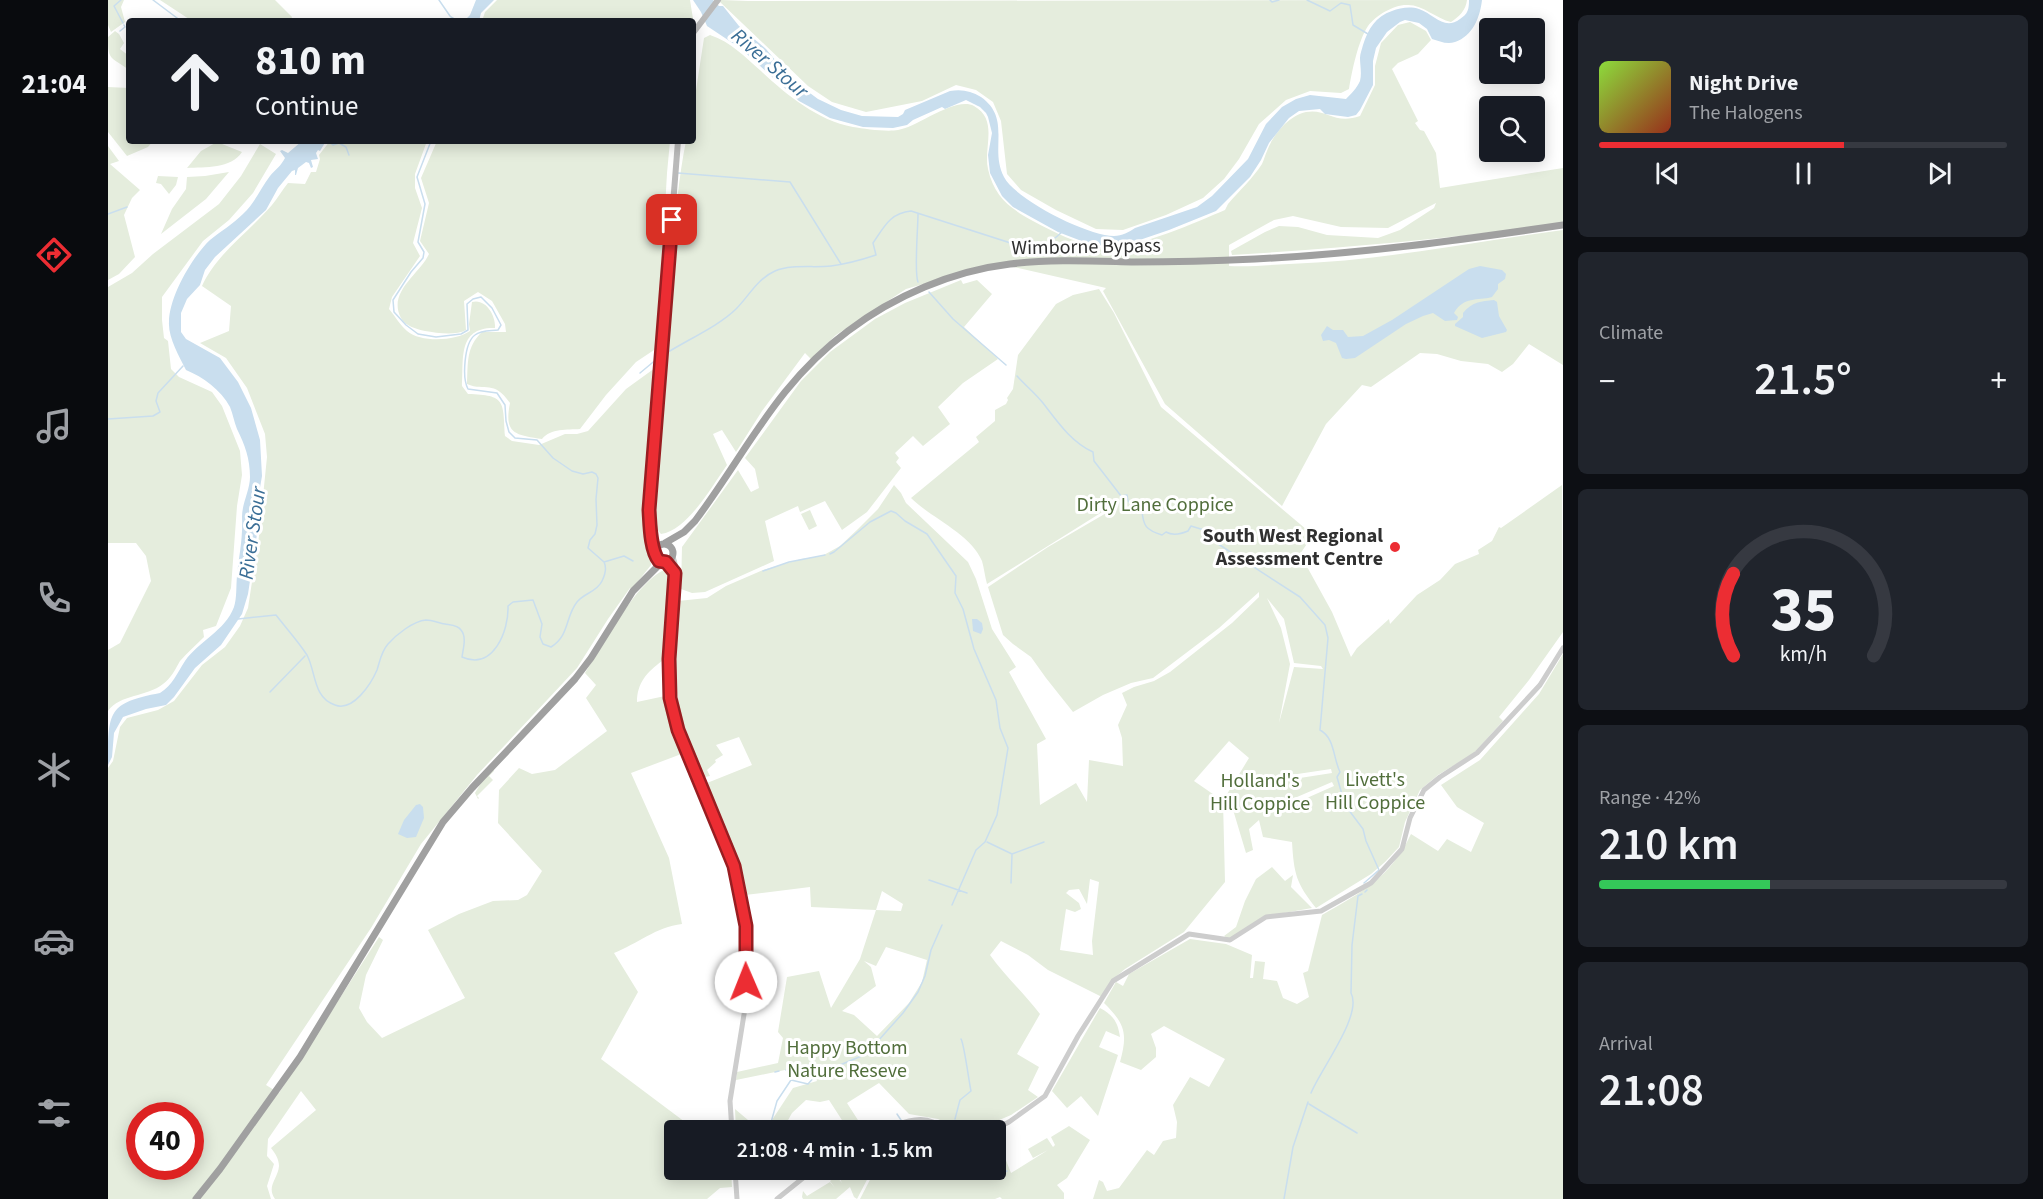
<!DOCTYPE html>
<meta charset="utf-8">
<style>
body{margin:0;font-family:"Source Sans 3",sans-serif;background:#20242c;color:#f1f3f6;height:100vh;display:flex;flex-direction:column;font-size:22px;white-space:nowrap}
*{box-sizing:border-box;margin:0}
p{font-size:20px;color:#9ea1a6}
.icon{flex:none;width:33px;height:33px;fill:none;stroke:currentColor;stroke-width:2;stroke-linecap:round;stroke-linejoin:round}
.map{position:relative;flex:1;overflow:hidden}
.drawer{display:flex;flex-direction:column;gap:15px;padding:15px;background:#0d0f14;width:480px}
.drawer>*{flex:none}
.hud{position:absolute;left:18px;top:18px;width:570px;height:126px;border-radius:6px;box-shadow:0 3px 15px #0003;background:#171b24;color:#f1f3f6;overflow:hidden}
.fabs{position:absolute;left:1371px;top:18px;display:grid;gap:12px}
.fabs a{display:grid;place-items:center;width:66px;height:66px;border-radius:6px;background:#171b24;box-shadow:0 3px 15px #0003;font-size:30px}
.speed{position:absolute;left:18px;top:1102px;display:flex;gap:12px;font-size:30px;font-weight:700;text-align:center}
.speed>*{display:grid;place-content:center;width:78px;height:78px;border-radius:50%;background:#171b24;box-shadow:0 3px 15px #0003;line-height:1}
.speed .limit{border:9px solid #d22;background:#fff;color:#111}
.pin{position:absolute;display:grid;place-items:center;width:51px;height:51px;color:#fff;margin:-26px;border-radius:12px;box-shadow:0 3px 9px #0006}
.me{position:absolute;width:66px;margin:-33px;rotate:359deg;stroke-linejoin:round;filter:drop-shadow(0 0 4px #0008)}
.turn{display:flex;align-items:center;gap:21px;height:126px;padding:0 30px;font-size:27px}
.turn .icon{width:78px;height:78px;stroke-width:2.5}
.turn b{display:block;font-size:42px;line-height:51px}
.big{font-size:45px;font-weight:600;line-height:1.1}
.drawer .card{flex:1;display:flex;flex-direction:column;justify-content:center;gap:9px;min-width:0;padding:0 21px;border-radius:9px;background:#20242c}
.drawer .dial{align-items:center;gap:0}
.dial svg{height:156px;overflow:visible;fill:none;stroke:#363941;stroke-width:7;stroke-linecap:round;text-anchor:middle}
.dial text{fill:#f1f3f6;stroke:none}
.song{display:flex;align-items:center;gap:18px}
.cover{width:72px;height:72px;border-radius:9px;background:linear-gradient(135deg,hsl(90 70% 55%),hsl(10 70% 35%))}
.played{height:6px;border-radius:3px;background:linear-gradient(90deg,#ec2d33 60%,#363941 60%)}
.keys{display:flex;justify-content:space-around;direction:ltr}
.heat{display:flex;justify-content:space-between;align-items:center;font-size:33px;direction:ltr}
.charge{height:9px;border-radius:4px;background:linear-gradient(90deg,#34c759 42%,#363941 0)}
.trip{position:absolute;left:556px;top:1120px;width:342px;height:60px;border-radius:6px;background:#171b24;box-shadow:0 3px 15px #0003;font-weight:600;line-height:60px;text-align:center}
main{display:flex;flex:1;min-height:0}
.tab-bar{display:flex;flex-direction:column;width:108px;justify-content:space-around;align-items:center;background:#090b0e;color:#9ea1a6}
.tab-bar .icon{width:42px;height:42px}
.tab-bar .selected{color:#ec2d33}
.tab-bar b{font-size:27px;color:#f1f3f6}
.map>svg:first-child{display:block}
.green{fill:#e5eddd;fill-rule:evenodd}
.water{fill:#c9deee}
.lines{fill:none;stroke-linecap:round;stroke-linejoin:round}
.stream{stroke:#c9deee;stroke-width:1.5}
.tertiary{stroke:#cdcdcd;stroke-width:5}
.secondary{stroke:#bababa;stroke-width:6}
.trunk{stroke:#a0a0a0;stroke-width:7}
.route-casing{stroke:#991d21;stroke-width:15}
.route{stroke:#ec2d33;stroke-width:10}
.poi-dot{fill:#ec2d33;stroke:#fff;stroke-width:2}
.labels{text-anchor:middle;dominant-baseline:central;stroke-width:6;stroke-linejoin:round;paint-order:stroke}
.street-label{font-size:20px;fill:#303030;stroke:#fff}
.park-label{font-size:20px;fill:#516e3b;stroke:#fff}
.poi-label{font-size:20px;font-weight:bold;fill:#303030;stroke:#fff;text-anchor:end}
.water-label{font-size:21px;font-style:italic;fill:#3a6e96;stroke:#fff}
</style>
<main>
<nav class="tab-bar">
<b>21:04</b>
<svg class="icon selected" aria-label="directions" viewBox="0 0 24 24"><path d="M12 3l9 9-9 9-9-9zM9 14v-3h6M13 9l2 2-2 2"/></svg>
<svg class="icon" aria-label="music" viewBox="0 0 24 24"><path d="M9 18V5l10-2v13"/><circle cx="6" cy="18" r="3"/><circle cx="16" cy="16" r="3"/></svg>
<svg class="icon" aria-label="phone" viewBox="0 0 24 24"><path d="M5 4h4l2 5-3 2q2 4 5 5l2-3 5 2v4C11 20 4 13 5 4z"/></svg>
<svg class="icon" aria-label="climate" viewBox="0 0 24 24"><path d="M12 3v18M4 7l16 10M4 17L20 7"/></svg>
<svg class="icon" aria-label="car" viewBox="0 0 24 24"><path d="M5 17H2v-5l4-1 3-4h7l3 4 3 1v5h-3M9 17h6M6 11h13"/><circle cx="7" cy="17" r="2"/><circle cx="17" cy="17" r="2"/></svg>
<svg class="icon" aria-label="filters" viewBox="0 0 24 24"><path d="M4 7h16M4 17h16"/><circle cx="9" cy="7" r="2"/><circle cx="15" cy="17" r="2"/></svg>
</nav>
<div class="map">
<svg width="1455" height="1199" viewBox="0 0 1455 1199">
<rect width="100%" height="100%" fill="#fff"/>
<path class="green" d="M0,0H16L13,7L17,22L3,32L0,25Z
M52,0H167L184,17L182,21H84Z
M389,0H582L586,25L585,21H374L377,12Z
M613,0L640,1L1359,0C1358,10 1351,17 1343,22C1329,19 1315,5 1300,5C1287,4 1268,15 1260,26C1250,41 1244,71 1241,89L1233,93L1202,91L1178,100L1151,124L1131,159L1116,179L1095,198L1058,215L1015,230L988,229L948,210L913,190L899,174L893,121L885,102L868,90L848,85L814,101L758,112L724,102L700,86L612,2Z
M1302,22L1318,31L1323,40L1310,54L1290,63L1284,69L1310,121L1307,123L1312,130L1316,131L1328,153L1332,188L1455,168V223C1345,239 1235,248 1124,255L1123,251L1157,232L1171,226L1190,227L1219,235L1270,238L1292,230L1326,208L1328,203L1280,228L1233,227L1185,216L1166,220L1121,245V266C1140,267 1161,265 1181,264C1273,261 1364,242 1455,230V365L1421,344L1405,364L1394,372L1380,364L1353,361L1329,354L1312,353L1263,387L1254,385L1218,424L1174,506L1057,404L995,291L998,288L888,263L798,289L728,335L703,359L697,353L654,411L628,452L614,430L605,434L619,465C604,486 580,530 553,534L548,528C548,449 555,370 562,291C566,241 568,190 578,141H585V110L596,38L602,35C623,42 637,57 653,71C679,95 709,120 745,127C757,129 779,132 790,130C808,128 847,96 866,106C891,120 875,148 880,169C886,196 901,208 925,221C946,232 968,244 992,247C1025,251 1086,223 1117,210L1120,204C1131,191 1145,178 1154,164C1156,160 1157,155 1159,151C1165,135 1180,116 1198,112C1219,108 1226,125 1252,116L1267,85V66L1273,43L1290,25Z
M7,31L11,34L16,43L12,49L21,56V70C2,56 0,61 0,37Z
M0,87L21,88V141H45L40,147L19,156L0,132Z
M222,141H319L307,174V188L314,208L305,243L312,256L284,297L281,309C287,316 292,325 299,331C313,343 348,341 362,331L361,324L364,302C378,298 388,316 387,328C349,327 356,359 354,386L360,394C398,395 395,401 397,436L404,441L431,445L457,434H469L480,431L518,389L547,368L534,506L538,510V533L544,555L543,565L524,589L522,588L500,619L469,668L369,775L313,844L263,928L158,1085L171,1093L271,937L275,940L258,975L251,1008L259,1022L274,1038L357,998L320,930L351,914L385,901L410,900L419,895L434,871L390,823L391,790L411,768L424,774L447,770L499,731L478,698L488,685L477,673C494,647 530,578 559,569L561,571L563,585L554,661C539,672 529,683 529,702L557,696L576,753L523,773L561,858L574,924C548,927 529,944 506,953L530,992L493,1059L589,1131H567V1170H623L624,1187L612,1188L599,1199H167C158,1186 170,1179 171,1166C171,1159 167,1153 163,1148L208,1110L193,1091L160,1139L159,1156L166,1164L159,1186L163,1199H0V768L5,761L12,727L19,718L50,710L66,701L94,665L117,647L132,626L140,608L151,536L159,457L157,434L139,388L118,358L92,343L121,331L123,306L94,286C109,253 141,232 164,205C170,198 174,190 180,183L197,184L203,172H208L212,159L211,155ZM32,1116H82V1167H32Z
M329,141H562L559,173L549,348L528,362L498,395L472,429C459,430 443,428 434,439C406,435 396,433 402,403C385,379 378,392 359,384C360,363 358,347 374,332H398L397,324L384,301L370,292L356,301L358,330C347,336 329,333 317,331C308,329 297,326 293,318C279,292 312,274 321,254L312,241L321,203L313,178Z
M109,142L134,152C123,169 97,167 79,168L93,151Z
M152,144L168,154L145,193L121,220L95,241L54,297V320L56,338L60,341L63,369L71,377L104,392L114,406L132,451L134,475L129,506L123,588L108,626L95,630L96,637C88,645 79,653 72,661C67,670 63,678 55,684C39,697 12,694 0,711V650L12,643L43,581L38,556L28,543H0V287L24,273L45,254L111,204L133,176Z
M0,146L11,161L2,164L32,190L24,198L16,215L27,257L11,274L0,280Z
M121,172L98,199L53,234L64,209L78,189L79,177L97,176Z
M50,176L70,177L68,185L61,194L53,184L48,183Z
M853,280L855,284L869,280L884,294L856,327L890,359L855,383L830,407L842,424L815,446L805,436L787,453L791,458L788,462L793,468L759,512L734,530L717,501L692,512L690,506L657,521L666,561L597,592L584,593L573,589L574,547L630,470L643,492L651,488L647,469L637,458L693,381L722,352L767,319L797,303Z
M991,289L1006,313L1053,407L1205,535L1192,554L1224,612L1243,657L1249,648L1281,619L1282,624L1309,595L1332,580L1347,564L1371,554L1370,550L1384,541L1391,527L1393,528L1454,485L1455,632L1421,680L1391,717L1395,721L1366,753L1330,775L1312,790L1297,822L1291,847L1277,862L1263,874L1208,908C1188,883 1186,874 1184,842L1155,837L1151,820L1141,829L1145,850L1138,853L1126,813L1116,799L1141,758L1121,741L1086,781L1115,801L1117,882L1076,932L1017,969L1003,981L994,997L940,970L920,955L893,941L882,955C897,976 916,993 932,1014L909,1054L931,1067L920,1090L930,1097L903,1115L882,1124L842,1125L830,1119L801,1114L771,1083L739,1103L757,1131H741L721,1100L712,1102L698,1100L684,1113L674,1131H628L627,1109L640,1120H664L685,1088L709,1081L701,1065L628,1080L629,1072L670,1063L675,1038L670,1032L679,977L711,971L723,1008L752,959L768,910L703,907L702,887L637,895L628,857L599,783L644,765L631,737L608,745L615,755L607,760L608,762L599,770L602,776L597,777L590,767L572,713L567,679L570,601L599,598L618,586L655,570L693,559L714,556L732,546L750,529L770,509L786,485L793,493L798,503L860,562L868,579L884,629L908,667L901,672L938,739L929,744L932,805L968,783L979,802L981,760L1015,766L1014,738L1010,725L1019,705L1014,693L1026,687L1046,681L1062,672L1124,623L1151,597V592L1111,628L1045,678L1023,683L995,695L965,712L938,678L923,657L905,644L895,635L880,587L940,547L1000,512L999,509L879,584C877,577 876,568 874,561C863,534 823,518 803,498L871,442L868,437L887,421V410L898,404L900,400L899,398L905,389L910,355L948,304L965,295ZM1159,598L1176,619L1186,663L1213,666L1215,669L1186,667L1171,723L1182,664L1173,628ZM1223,769L1224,773L1179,780L1176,776ZM1224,782L1226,786L1183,805L1182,800ZM982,879L991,882L984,941L985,955L952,950L958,909L967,912L973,909L971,903L958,893L961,890L971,889L979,904ZM774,891L795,904L793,911L768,910ZM778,947L819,960L814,982L801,1003L769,1036L746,1015L734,1011L768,986L763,967L756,961L768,966Z
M702,510L709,526L701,530L693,514Z
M1455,654V1199H985L991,1180L995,1182L999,1191L1011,1188L1039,1150L1046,1155L1055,1141L1068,1138L1069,1122L1065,1105L1082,1077L1101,1087L1117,1059L1056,1026L1043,1034L1048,1048V1057L1033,1070L1012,1062C1020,1033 1017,1024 996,1003L1008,982L1015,986L1021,974L1082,939L1118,944L1144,955L1142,978H1145L1147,961L1157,962L1155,979L1169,981L1175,998L1189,1004L1201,997L1195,973L1200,971L1214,915C1254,892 1282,878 1303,834L1330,851L1339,839L1363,852L1376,823L1349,807L1333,785L1372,760L1431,694Z
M385,769L386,771L381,776L385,780L369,796L371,798L370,799L367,793L373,783Z
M1164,867L1177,881L1185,875L1183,887L1204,908L1159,916L1121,939L1116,936L1128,927L1137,901L1148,879Z
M992,1008C1005,1015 1010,1022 1012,1037L998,1031L991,1047L1010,1055L990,1116L973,1096L959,1108L944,1091Z
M814,1122L839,1131H784Z
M961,1126L982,1140L959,1178L949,1185L956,1193V1199H894L892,1197L887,1199H752L766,1172L765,1170H888V1135L903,1173L940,1150L925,1158L920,1149L939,1138L945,1147L947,1145L943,1137Z
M630,1170H659L645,1180L630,1174Z
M738,1170H764L749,1199L746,1197L742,1187L728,1199H695L694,1197L695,1191L699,1196L722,1182L727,1188L722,1181L728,1176L734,1183L731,1177L735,1172H739Z"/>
<path class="water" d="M368,0H386L373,13L371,21H356L362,15Z
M585,0H605L611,6H615L631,26L658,49L683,79L710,99L733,110L754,116L790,117L795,114L797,110L842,91C854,89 863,91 873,97C904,119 881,149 896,177C908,200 980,236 1006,236C1014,236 1021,232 1027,228L1089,207L1104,196L1140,159L1158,124L1174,107L1188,99L1202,95L1238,99C1243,94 1249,88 1252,81C1254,73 1252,65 1252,58C1252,54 1254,49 1255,45C1260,29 1268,16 1284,11C1292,8 1302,6 1311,9C1326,14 1336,31 1352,19C1360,14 1361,9 1361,0H1374C1372,17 1365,36 1347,42C1339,45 1331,41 1324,39L1319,29L1311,23L1297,20L1292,22L1279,32L1268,48L1265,61V85L1252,110L1248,115L1240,117L1217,114L1212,109L1191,111L1181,118L1161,143L1153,160L1142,177L1108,211L1061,230L1017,245L1009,246L984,245L950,232L905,207L894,196L882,173L880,155L884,133L880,117L878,113L872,107L858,100L837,109L834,107L805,120L799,125L785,128L755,127L722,118L691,101L632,48L599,26L593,12Z
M194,141H218L212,151L210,150L208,153L210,159L203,160L205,167L203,168L201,163L198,162L190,168L188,175H187V170L184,171L170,188L158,210L107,257L97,270L92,285L79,299L73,313V332L78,339L112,358L130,382L143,408L152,440L154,476L148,511L149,534L140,594L134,614L113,645L87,668L66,697L58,705L38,709L15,717L6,733L4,757L0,765C0,711 0,703 52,693C65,685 69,673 77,661C91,641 117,631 126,607C129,598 128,586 129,576C131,554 135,540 134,517C134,503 142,490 142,477C142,459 137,445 129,429C126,422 125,414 122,407C113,390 95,377 78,370C71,356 60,337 61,322C61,297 84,257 102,240C113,231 125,224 135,214C147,203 152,189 162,176C167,170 173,166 177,158L172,151L174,150L180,153Z
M1372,266L1394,270L1398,274L1397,279L1390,284V289L1384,297C1369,301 1356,296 1346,313L1350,317L1349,320L1337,321L1325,313L1315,316L1298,324L1247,358L1238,359L1234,358L1228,343L1221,340L1215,341L1213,335L1219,326L1225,330H1235L1240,337L1255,336L1284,320L1361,269Z
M1386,300L1389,302L1391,316L1399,330L1398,332L1374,338L1347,326V324L1355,317V313C1364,302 1373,301 1386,300Z
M864,619H869L874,623L875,629L873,634L865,631Z
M312,804L315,807L316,818L308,837L299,838L290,834L296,820L308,805Z"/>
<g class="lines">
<path class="stream" d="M13,0L6,6L15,23
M45,0L73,21
M331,0L342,16
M1162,0L1164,2L1171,0
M1199,0L1222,11L1233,3L1242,5L1245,25L1260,34
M343,17L348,20
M12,31L17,27L16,25
M220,141L225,145L231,143L238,147L241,155
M323,141L309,177L317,204L310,242L316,252L315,258L303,272L285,300L286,312L298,325L310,334L328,337L353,334L360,330L359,304L365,299L373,297L384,308L393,325L390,330C383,331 373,330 367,335C356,343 354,378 360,389L389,393L397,405L398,421L401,432L407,438L429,440L445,458L464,471L475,474L484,472L488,474L490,478L488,499L489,525L487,534L482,540L480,548L496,562L516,556L525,561
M570,173L682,182L733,264
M0,214L19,207
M810,214C810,228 806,273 810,282
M821,292L845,319L898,365
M557,354C577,341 611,326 628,309C641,296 649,279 667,271C684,264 705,268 723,266C738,264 753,260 768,255L765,243C776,227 782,213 803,211L912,246C933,247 939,246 954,232
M532,373L550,358
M909,376C917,385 927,393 935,403C949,421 963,442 985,452L986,461L1010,492L1013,496L1019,495L1020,501L1034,510C1035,526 1038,530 1054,535L1058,532C1065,536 1073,534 1080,531L1083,526L1096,530L1101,538L1192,597L1217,625L1220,638L1212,730C1227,738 1225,758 1232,772L1229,777L1237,805L1255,829L1258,841L1271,870L1256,883
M0,419L45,416L52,412L48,401L50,393L75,366
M722,554L726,552L762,522L783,511L788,513L797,521L819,534L848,576L847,593L855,609L866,649L888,700L892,728L900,748L889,815L877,842L868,850L844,905
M655,571L681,562L717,555
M130,619L168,615C178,628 190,641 199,655C208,672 205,698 227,705C245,712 263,684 269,670C272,661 273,652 280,644C288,635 305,621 318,620C324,620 331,623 337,624C342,625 350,625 353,630C359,637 355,649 354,657C385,671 401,631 400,606L405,602L425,600L434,624L432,637L435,644L443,647C462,635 457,617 469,602C476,593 489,592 494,581C497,575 499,568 496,562
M162,692L197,656
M879,842L904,854L936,842
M821,880L859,893
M903,883L904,854
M1257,892L1259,890
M678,1070L702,1065L707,1074
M667,1072L671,1071
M1203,1093C1212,1070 1255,1015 1243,993L1244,945L1250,896L1254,894
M1201,1104L1249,1133
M789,1114L793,1120
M847,1119L852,1100L863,1091C861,1082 856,1043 853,1039
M662,1126L669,1101L683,1080L700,1084L708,1075L756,1055L761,1051L795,1013L810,992L817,976L823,950L834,925
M872,1170L879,1178L884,1177
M888,1176L899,1171
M1176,1199L1185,1147L1200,1102"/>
<path class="tertiary" d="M565,557C575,580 562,633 561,660C559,684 563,707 570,730L626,866L637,919L639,996L622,1101L624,1131
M558,562L567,571
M776,1131C791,1124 809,1115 825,1122C833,1125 840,1130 848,1131
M855,1131L889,1128L901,1122L937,1096L970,1036L1005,981L1081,934L1122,940L1158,917L1213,911L1263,883L1294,849L1302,818L1316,790L1332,777L1369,753L1432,685L1455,648
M627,1170L629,1199
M669,1199L705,1170"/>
<path class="secondary" d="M585,33L610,0
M547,550L543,538L541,510L570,141"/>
<path class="trunk" d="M557,543L576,532L587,521C638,453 669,383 740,331C786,296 844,271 902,264C943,259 983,261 1024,262C1065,262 1107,261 1147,259C1251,254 1353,240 1455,225
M547 553a9 9 0 1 1 18 0a9 9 0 1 1-18 0Z
M88,1199L112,1169L192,1057L335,822L364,788L467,679L483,658L525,591L554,562"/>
</g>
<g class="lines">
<defs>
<path id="route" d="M564,220L541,510C542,524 542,550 551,561L558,562L567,573L561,659L562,698L570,730L626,866L638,926V982"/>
</defs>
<use href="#route" class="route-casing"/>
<use href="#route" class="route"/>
</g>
<circle class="poi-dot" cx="1287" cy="547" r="6"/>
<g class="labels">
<g class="street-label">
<text transform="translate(978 247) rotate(-1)">Wimborne Bypass</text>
</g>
<g class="park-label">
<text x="1047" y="505">Dirty Lane Coppice</text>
<text x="1267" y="780">Livett's<tspan x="1267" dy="23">Hill Coppice</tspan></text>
<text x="1152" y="781">Holland's<tspan x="1152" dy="23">Hill Coppice</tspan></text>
<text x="739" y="1048">Happy Bottom<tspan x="739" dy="23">Nature Reseve</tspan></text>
</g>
<g class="poi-label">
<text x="1275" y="536">South West Regional<tspan x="1275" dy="23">Assessment Centre</tspan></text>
</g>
<g class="water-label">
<text transform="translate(662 63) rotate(41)">River Stour</text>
<text transform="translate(144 533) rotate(-82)">River Stour</text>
</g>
</g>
</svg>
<div class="fabs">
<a><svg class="icon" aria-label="sound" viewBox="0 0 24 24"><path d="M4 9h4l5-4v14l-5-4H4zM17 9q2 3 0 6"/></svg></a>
<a><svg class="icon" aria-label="search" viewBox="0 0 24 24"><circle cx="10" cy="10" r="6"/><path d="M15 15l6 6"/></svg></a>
</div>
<div class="speed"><div class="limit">40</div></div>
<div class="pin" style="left:564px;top:220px;background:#d93025"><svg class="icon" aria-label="arrive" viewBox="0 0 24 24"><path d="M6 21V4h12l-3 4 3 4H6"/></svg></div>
<svg class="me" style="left:638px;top:982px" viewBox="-20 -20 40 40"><circle r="19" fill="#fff"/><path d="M0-13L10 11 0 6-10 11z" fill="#ec2d33"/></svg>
<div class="trip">21:08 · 4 min · 1.5 km</div>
<div class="hud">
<div class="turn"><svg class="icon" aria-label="ahead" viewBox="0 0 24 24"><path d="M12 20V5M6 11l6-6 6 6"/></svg><div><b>810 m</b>Continue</div></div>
</div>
</div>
<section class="drawer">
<div class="card">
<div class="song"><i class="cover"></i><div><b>Night Drive</b><p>The Halogens</p></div></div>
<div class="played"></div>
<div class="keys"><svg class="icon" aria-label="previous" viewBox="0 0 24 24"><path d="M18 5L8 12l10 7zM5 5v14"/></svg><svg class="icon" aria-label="pause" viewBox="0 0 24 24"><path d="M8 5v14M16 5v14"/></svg><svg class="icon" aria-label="next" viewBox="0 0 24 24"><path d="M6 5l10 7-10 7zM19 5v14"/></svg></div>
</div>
<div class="card"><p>Climate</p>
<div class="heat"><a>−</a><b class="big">21.5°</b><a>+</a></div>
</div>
<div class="card dial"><svg viewBox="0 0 100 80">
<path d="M14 69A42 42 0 1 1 86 69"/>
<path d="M14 69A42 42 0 0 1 14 27" stroke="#ec2d33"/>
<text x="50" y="56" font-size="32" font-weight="700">35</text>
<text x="50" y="72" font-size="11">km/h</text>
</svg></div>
<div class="card"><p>Range · 42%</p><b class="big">210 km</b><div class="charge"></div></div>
<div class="card"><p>Arrival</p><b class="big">21:08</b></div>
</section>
</main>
